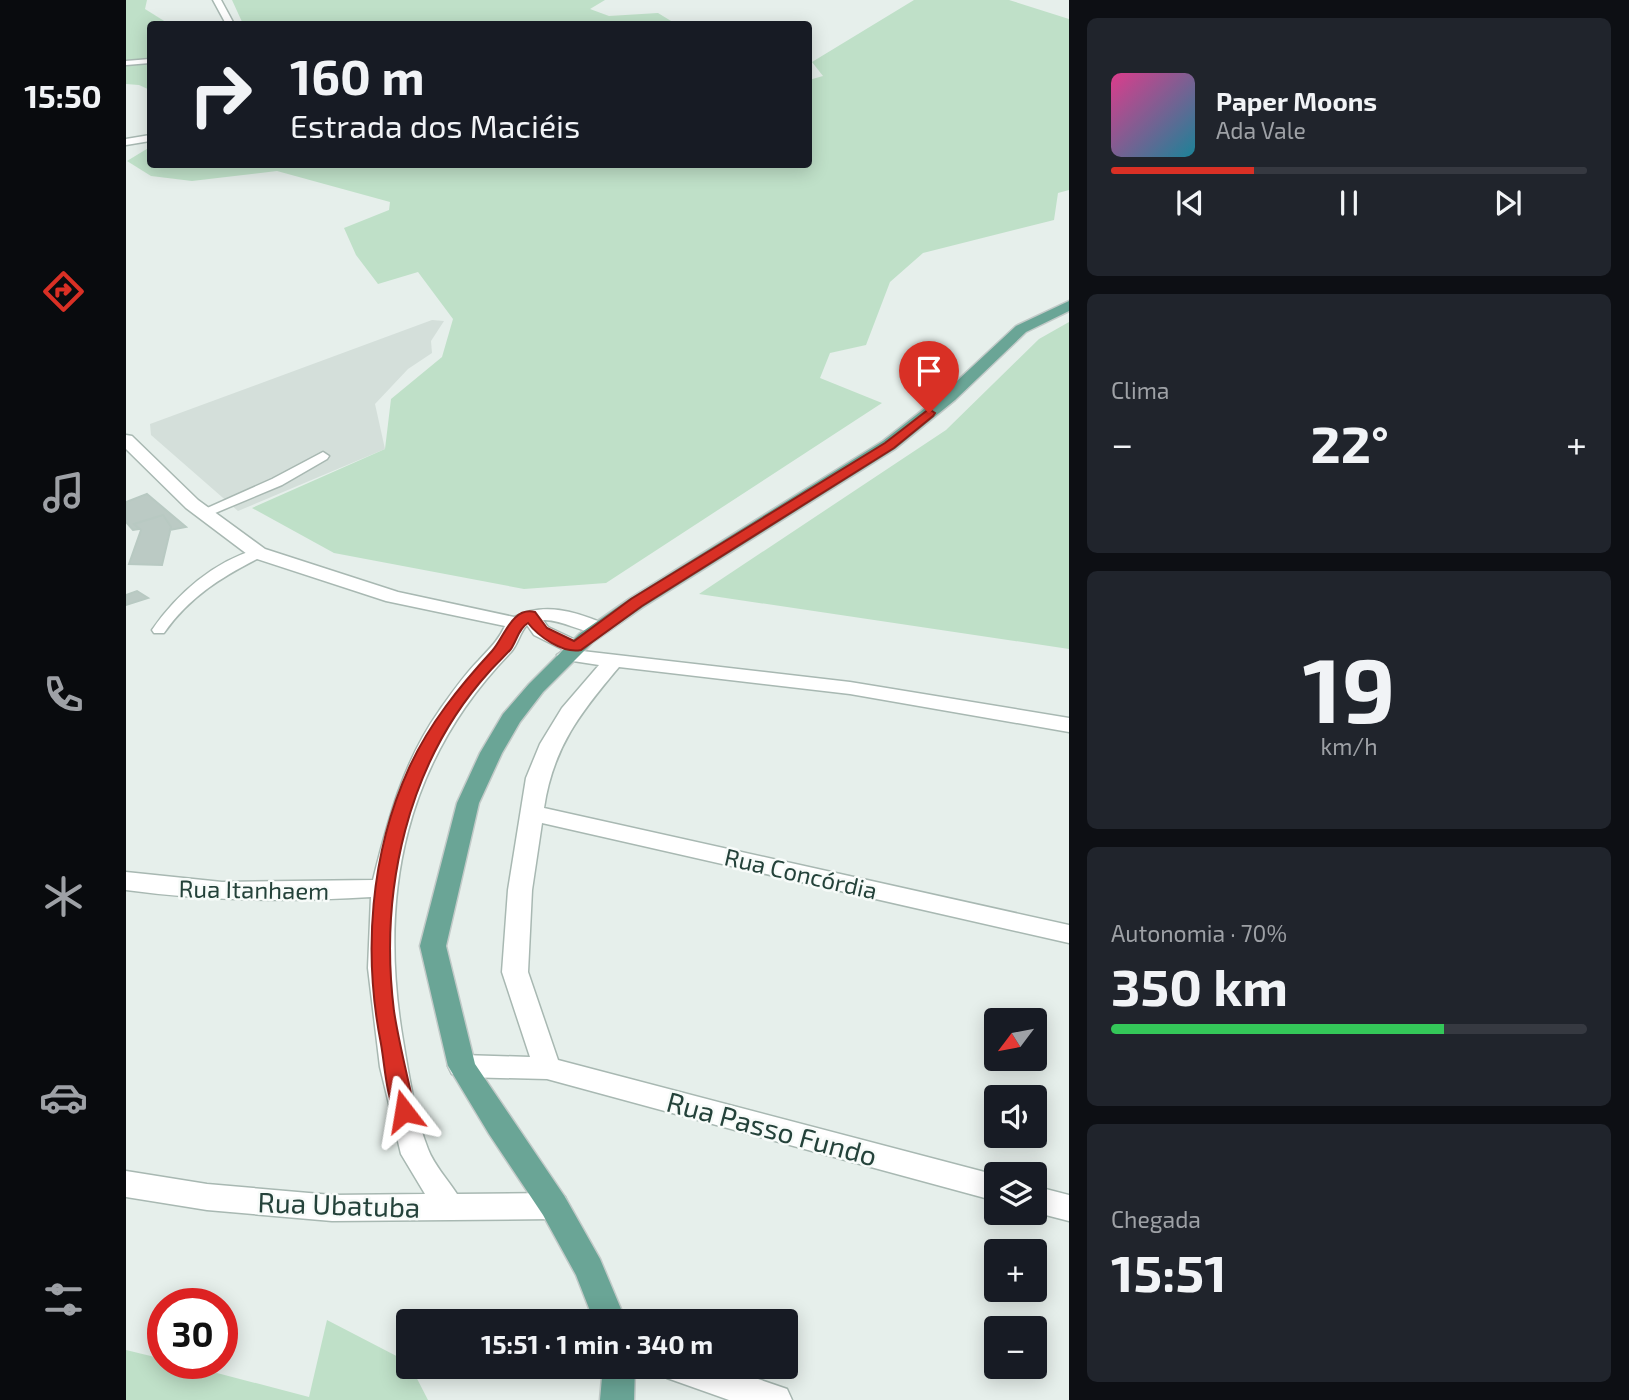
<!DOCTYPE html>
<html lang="pt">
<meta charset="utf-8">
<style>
body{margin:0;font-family:"Exo 2",sans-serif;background:#20242c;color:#f1f3f6;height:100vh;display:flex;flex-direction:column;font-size:26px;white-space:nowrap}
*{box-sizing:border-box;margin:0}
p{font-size:23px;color:#9ea1a6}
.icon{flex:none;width:38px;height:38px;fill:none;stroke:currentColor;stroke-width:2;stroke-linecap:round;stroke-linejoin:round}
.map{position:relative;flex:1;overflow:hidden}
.side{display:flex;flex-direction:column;gap:18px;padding:18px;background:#0d0f14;width:560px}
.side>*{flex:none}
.top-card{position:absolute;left:21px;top:21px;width:665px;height:147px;border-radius:7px;box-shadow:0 4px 18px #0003;background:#171b24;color:#f1f3f6;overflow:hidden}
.needle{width:46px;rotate:238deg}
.controls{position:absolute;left:858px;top:1008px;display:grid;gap:14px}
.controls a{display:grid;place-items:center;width:63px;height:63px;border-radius:7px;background:#171b24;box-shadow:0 4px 18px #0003;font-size:35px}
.speed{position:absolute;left:21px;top:1288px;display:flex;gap:14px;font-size:35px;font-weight:700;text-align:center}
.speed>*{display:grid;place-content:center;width:91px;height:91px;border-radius:50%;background:#171b24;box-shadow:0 4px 18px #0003;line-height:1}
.speed .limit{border:10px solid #d22;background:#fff;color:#111}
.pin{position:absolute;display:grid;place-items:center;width:60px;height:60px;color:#fff;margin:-72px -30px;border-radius:50% 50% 50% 0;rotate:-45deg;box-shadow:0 0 7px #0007}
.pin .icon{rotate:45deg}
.me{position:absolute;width:77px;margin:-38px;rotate:346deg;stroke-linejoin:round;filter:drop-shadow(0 0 5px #0008)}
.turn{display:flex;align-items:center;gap:24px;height:147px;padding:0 28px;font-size:32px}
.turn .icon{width:91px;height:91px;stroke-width:2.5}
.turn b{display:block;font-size:49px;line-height:60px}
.big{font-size:52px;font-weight:700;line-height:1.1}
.side .widget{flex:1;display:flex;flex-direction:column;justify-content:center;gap:10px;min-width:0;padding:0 24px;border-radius:10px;background:#20242c}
.side .dial{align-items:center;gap:0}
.dial b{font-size:91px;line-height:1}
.song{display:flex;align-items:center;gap:21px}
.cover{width:84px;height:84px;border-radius:10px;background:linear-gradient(135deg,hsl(330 70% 55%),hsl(190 70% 35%))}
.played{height:7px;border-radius:4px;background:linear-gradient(90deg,#d93025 30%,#363941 30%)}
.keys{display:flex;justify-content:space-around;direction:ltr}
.heat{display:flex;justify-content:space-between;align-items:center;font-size:38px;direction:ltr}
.charge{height:10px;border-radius:5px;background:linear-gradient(90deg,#34c759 70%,#363941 0)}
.trip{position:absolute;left:270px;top:1309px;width:402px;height:70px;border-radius:7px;background:#171b24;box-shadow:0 4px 18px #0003;font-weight:700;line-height:70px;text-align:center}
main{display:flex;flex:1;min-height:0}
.menu{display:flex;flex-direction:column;width:126px;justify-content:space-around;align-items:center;background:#090b0e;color:#9ea1a6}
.menu .icon{width:49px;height:49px}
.menu .selected{color:#d93025}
.menu b{font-size:32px;color:#f1f3f6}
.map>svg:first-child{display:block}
.built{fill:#d4dfda}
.green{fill:#bfe0c8}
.building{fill:#bbcac4;stroke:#b8c9c2;stroke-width:2}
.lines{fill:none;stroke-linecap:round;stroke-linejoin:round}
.service-casing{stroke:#a8b8b2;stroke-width:3}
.minor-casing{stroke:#a8b8b2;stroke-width:3}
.primary-casing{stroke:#c2cac8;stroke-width:3}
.service{fill:#fff;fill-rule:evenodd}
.minor{fill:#fff;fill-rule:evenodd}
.primary{fill:#6aa596;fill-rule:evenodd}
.route{fill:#d93025;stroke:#8d1f18;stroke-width:2}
.labels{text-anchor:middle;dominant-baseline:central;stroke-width:5;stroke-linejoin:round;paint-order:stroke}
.street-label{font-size:24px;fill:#24423a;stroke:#f7fbf9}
.near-street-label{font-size:28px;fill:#24423a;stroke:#f7fbf9}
</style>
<main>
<nav class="menu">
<b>15:50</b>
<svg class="icon selected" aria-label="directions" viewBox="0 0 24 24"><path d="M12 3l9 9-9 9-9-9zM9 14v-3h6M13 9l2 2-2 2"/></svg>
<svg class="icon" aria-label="music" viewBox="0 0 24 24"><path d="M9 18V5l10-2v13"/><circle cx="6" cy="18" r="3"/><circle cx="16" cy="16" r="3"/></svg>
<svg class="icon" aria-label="phone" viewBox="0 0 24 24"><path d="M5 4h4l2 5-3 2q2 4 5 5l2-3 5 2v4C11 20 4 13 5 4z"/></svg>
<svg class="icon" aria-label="climate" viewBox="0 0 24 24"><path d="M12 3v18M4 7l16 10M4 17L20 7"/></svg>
<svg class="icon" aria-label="car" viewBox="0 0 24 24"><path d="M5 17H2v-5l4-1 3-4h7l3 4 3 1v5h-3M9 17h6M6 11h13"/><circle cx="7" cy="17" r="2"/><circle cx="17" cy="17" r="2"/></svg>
<svg class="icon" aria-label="filters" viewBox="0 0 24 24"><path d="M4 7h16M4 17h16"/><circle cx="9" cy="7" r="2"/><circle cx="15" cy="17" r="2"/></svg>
</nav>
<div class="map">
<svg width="943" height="1400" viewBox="0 0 943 1400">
<rect width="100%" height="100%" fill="#e6efeb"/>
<path class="built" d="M306,320L318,321L305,341L306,353L282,369L249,404L259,449L112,511L25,435L24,424Z"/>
<path class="green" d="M0,0H21L19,9L43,24H24V90L13,85L0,84Z
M106,0H479L464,9L483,16L532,13L550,24H117Z
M788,0H883L943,19V190L932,193L928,220L797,253L764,282L740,345L704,353L694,378L756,403L480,583L398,589L208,553L126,508L259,449L265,399L316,357L327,319L292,272L252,284L230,255L218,228L263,210L264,202L151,171L66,181L25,176L1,161L24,147V164H682L683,80L697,76L686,62Z
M943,322V649L573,594L820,430L913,339Z
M201,1320L282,1362V1367H285L302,1400H0V1350L37,1359V1363H53L183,1397Z"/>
<path class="building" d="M21,494L60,527L44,530L45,527L37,515L8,524L13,529L7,530L0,522V502Z
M37,515L45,527L36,565L3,564L15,530L8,524Z
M11,591L22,598L0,605V595Z"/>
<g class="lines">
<defs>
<path id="service" d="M24,59V63L0,65V61Z
M197,452L203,456L201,459L156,485L82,516H72L70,513L146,479Z
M132,549L137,550L139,553L137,556C97,576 64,596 38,633H28L26,630C51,594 88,561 132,549Z"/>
<path id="minor" d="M87,0H95L108,24H100Z
M24,135V141L0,145V139Z
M0,435L6,436L72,500L139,549L272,592L388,617C418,602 448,611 479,624L482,628L479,632C461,637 438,619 417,620L422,627L456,643L459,647L456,651L724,682L943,718V732L724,694L493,667C455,712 427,747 418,808L943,925V943L416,823L406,890L402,972L432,1060L870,1175V1201L421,1079L336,1077L326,1074L322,1066L326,1058L336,1055L404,1057L376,972L382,890L400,778L414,744L436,708L473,665L434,659L431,655L438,650L408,635L401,625C394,632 392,644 385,652C279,761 252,893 277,1040C283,1076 289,1116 302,1149C308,1165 322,1180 331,1194L428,1193L439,1197L443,1206L439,1215L428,1219L206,1221L81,1210L0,1197V1171L81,1184L206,1195L299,1194L275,1154L254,1067L242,968L245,897C162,902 81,901 0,890V872L96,882L247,880C262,820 277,762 313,711C325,694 338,675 353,660C364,648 372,641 379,626L260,601L125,557L60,508L0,449Z
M908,1186L943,1195V1221L908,1212Z
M536,1367H597L661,1389L666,1400H603L541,1378Z"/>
<path id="primary" d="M943,301V311L900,332L829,400L769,449L517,607L467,642L417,692L394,722L376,753L353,803L320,946L349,1064L439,1197L474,1259L500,1321H468L450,1275L417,1215L363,1134L322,1066L294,946L331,803L354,753L377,714L403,684L453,634L503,599L757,441L817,394L890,326Z
M477,1367H509L508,1400H474Z"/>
</defs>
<use href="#service" class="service-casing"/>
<use href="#minor" class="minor-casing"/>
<use href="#primary" class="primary-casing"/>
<use href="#service" class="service"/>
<use href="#minor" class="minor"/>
<use href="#primary" class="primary"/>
</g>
<path class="route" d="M803,409L809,413L807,416L768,448L516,606L455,650C437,654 412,636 402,623C393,628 391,640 385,649C378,657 370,664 363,672C281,763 253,891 268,1011C273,1044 282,1078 289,1111L286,1117L278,1119L271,1117C260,1096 259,1067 255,1044C237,953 244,854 283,768C303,724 333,687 366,651C378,638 386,606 409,612L421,628L448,641L505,599L759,443Z"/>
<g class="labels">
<g class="street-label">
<text transform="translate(675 873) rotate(13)">Rua Concórdia</text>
<text transform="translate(128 889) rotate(1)">Rua Itanhaem</text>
</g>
<g class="near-street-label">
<text transform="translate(646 1128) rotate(15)">Rua Passo Fundo</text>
<text transform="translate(213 1204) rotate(2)">Rua Ubatuba</text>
</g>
</g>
</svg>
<div class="controls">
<a><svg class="needle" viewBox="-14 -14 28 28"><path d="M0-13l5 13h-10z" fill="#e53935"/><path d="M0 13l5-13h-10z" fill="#9ea1a6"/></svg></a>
<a><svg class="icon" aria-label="sound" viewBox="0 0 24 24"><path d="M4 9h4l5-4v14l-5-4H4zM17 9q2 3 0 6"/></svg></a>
<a><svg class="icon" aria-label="layers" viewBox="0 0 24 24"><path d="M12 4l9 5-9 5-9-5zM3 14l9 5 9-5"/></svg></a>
<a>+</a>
<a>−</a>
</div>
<div class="speed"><div class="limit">30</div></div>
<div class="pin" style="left:803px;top:413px;background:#d93025"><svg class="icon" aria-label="arrive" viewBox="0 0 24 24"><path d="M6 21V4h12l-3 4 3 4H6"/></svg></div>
<svg class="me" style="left:278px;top:1111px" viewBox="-20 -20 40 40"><path d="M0-17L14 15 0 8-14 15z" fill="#d93025" stroke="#fff" stroke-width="4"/></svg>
<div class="trip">15:51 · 1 min · 340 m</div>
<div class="top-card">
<div class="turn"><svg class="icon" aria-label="right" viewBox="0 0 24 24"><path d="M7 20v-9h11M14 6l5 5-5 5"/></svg><div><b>160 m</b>Estrada dos Maciéis</div></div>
</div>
</div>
<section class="side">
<div class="widget">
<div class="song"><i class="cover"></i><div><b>Paper Moons</b><p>Ada Vale</p></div></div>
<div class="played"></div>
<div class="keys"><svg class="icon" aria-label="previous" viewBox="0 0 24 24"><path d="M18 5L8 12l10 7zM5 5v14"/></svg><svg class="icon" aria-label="pause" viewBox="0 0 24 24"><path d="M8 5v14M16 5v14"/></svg><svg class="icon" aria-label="next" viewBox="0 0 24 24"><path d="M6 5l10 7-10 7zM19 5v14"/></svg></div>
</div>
<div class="widget"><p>Clima</p>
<div class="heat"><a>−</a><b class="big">22°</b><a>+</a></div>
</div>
<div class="widget dial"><b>19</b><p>km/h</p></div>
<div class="widget"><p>Autonomia · 70%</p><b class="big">350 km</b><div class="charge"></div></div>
<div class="widget"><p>Chegada</p><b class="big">15:51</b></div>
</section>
</main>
